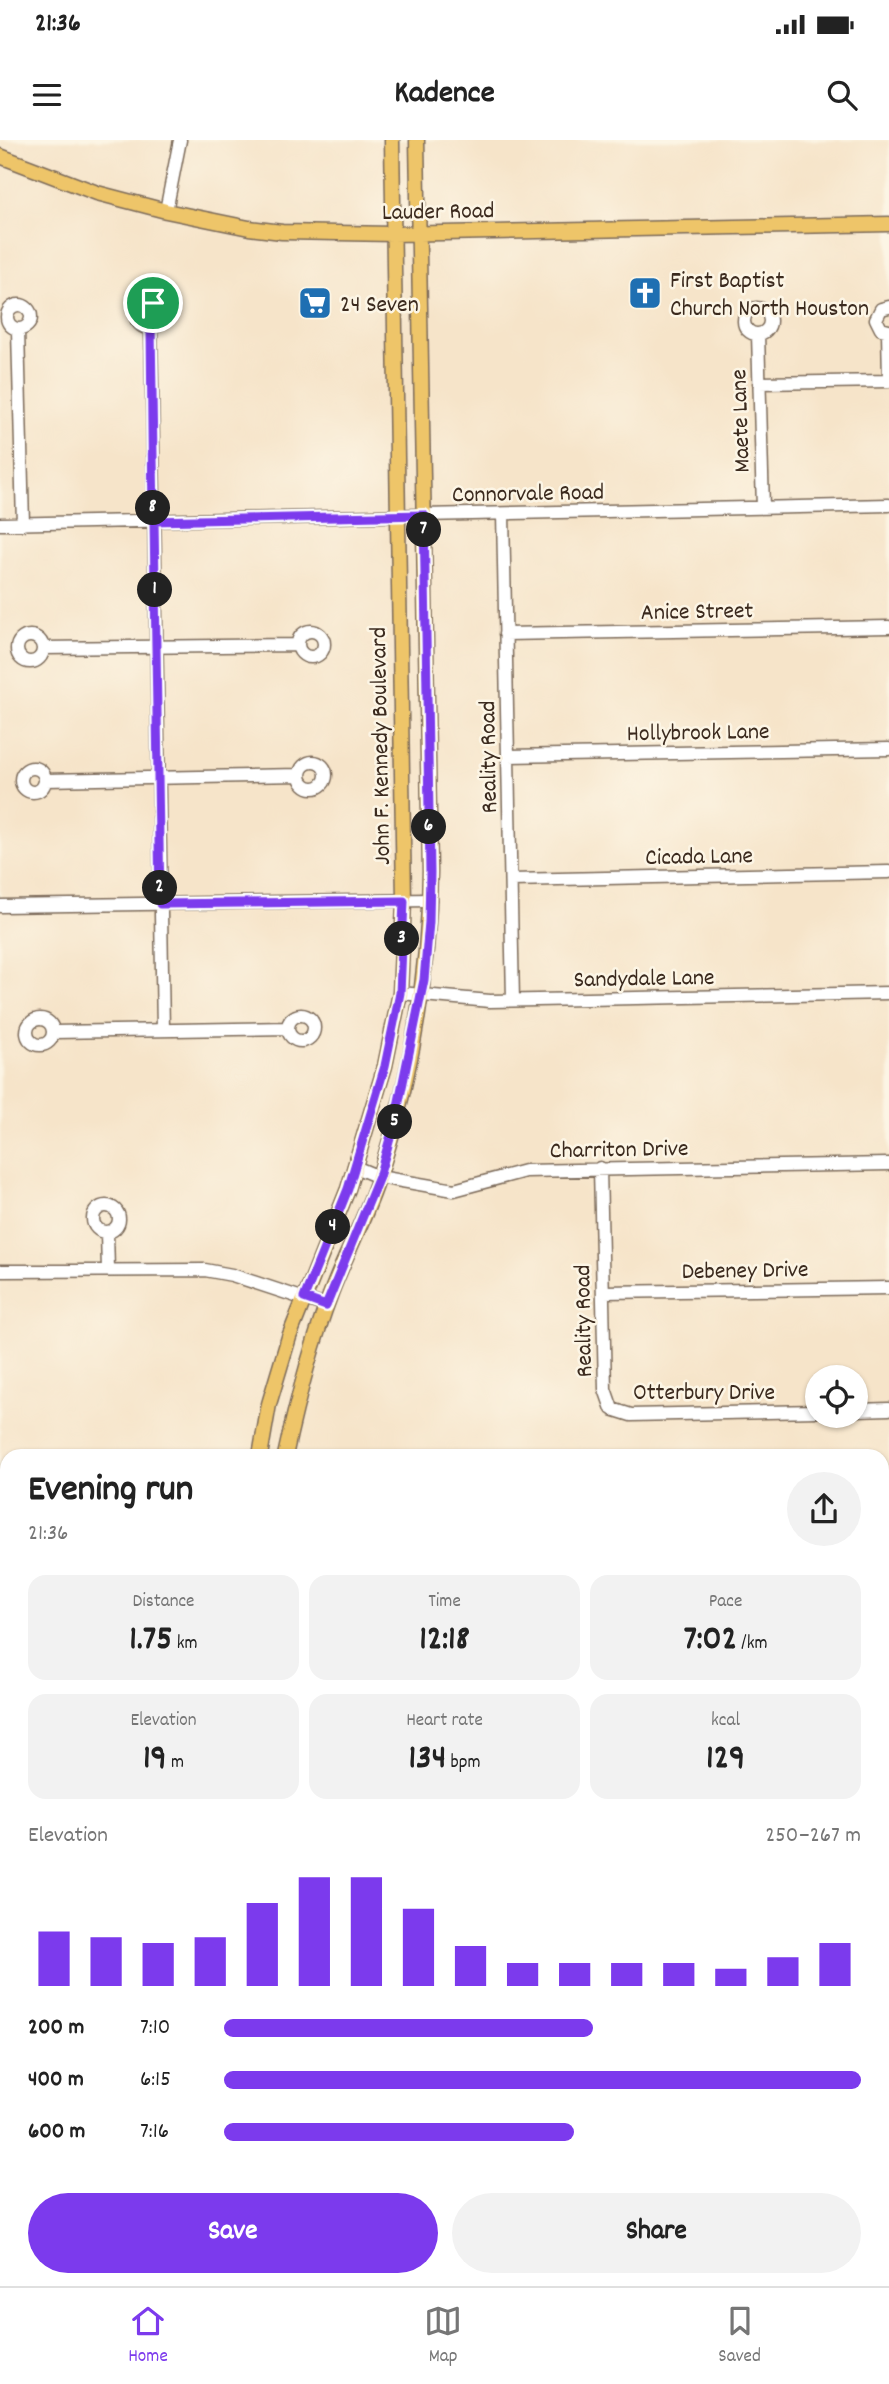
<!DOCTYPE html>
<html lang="en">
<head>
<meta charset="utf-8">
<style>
	:root { --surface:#fff; --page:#f2f2f2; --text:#222; --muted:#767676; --line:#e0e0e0; --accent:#7c3aed }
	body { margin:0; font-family:Dekko,sans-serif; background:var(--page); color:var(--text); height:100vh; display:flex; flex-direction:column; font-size:26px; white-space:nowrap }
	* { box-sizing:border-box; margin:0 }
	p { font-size:23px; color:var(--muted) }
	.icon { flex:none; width:38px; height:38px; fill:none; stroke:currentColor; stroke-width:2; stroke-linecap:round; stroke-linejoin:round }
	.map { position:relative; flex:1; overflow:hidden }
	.sheet { position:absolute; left:0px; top:1309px; width:889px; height:838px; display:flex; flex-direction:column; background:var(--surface); border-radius:21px 21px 0 0; box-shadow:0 2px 5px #0004 }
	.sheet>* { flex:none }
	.controls { position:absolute; left:805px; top:1225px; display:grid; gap:14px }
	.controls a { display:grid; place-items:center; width:63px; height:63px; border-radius:50%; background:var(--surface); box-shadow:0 2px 5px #0004; font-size:35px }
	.pin { position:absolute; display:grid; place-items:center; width:60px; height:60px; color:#fff; margin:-30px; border:4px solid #fff; border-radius:50%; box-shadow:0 2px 7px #0007 }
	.km { position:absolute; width:35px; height:35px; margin:-18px; border-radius:50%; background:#222; color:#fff; font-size:19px; line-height:35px; text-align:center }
	.round { display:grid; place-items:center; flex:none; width:74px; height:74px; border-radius:37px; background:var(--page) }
	.overview { display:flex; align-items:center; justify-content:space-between; height:119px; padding:0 28px }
	h1 { font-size:38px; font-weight:700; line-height:52px }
	.figures { display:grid; grid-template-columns:repeat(3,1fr); gap:10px; height:119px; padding:7px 28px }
	.figures div { display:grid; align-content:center; border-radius:18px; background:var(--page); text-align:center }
	.figures b { font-size:35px; font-weight:700 }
	.figures small { font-size:19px; font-weight:400 }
	.figures p { font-size:19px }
	.chart { height:196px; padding:14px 28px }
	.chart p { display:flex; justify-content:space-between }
	.chart svg { width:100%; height:126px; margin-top:7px; stroke:var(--accent); stroke-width:6 }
	.button { display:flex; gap:14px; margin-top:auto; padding:14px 28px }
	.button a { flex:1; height:80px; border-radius:42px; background:var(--accent); color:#fff; font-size:28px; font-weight:700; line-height:80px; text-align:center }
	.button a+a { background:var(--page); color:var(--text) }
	ul { padding:0 28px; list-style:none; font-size:23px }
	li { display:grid; grid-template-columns:112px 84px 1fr; align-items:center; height:52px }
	li i { height:18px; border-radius:9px; background:var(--accent) }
	.status { display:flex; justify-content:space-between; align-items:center; height:49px; padding:0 35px; background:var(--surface); direction:ltr }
	.status svg { height:19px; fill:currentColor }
	header { display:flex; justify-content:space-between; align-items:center; height:91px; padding:0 28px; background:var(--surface); font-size:32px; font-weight:700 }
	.tabs { display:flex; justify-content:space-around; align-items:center; height:98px; border-top:2px solid var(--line); background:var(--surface); font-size:19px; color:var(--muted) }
	.tabs a { display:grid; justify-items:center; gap:4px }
	.tabs .active { color:var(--accent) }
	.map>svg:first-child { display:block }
	.green { fill:#b6d379; stroke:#787e4c; stroke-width:2 }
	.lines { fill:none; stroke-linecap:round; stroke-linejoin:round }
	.stream { stroke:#6bbae5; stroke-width:2.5 }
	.minor-casing { stroke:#7c6b5a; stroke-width:15 }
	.major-casing { stroke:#7c6b5a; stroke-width:17 }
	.minor { stroke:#fff; stroke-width:12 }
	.major { stroke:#eec569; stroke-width:14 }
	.route-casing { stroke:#fff; stroke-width:14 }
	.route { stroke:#7c3aed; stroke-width:9 }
	.labels { text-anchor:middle; stroke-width:5; stroke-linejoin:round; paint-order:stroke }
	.street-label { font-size:24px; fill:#3b2a1e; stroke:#fcf5e5 }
	.poi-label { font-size:24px; fill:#3b2a1e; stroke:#fcf5e5; text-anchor:start }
</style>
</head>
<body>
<div class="status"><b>21:36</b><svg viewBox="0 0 49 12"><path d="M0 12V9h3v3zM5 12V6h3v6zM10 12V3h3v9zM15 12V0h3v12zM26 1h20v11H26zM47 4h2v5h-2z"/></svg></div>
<header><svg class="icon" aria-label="menu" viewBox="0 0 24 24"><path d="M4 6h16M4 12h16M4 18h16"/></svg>Kadence<svg class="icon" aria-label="search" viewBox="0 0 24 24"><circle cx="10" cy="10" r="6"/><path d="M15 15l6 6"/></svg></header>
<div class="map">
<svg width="889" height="2146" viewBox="0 0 889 2146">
	<rect width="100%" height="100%" fill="#fcf5e5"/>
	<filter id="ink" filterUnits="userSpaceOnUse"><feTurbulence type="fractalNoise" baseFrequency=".0143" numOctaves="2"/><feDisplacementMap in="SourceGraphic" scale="14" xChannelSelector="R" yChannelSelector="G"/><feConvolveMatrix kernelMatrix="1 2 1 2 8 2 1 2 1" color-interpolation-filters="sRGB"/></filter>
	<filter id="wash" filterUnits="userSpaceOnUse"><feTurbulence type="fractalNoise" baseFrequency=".00686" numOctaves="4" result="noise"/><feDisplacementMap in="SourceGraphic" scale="28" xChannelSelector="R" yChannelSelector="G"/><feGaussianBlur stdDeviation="1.57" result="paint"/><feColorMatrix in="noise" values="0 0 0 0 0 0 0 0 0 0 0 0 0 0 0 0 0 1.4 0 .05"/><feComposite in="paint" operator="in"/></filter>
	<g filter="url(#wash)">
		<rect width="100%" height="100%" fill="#f6e4c9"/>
		<path class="green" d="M882,1868H889V2039L882,2032Z"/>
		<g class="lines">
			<path class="stream" d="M882,2102H889
				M0,2135H7
				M176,2140L178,2146"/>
		</g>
	</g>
	<g filter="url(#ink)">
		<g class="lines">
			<defs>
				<path id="minor" d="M166,71L180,0
					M136 175a13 13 0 1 1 26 0a13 13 0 1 1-26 0Z
					M7 177a12 12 0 1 1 24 0a12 12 0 1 1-24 0Z
					M889,167L881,169L876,179L881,189L889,191
					M744 181a13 13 0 1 1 26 0a13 13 0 1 1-26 0Z
					M151,188L163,890
					M18,190L23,384
					M758,194L763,368
					M759,243L889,241L888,191
					M503,374L513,860
					M0,384L889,365
					M298 504a13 13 0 1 1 26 0a13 13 0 1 1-26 0Z
					M505,494L889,487
					M17 509a13 13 0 1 1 26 0a13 13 0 1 1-26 0Z
					M43,508L298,505
					M508,616L889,609
					M300 635a13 13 0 1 1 26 0a13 13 0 1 1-26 0Z
					M21 640a12 12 0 1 1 24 0a12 12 0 1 1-24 0Z
					M45,640L300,635
					M511,740L889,732
					M0,766L430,760
					M400,853L490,861L889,853
					M288 888a13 13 0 1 1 26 0a13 13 0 1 1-26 0Z
					M27 892a13 13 0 1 1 26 0a13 13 0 1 1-26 0Z
					M54,892L288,888
					M355,1027L379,1037L454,1050L525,1031L889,1024
					M600,1028L605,1249L612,1269L631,1275L817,1271
					M93 1079a13 13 0 1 1 26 0a13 13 0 1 1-26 0Z
					M107,1092L108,1130
					M0,1131L205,1130L232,1135L326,1166
					M603,1152L889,1148
					M856,1270L889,1269
					M0,1802H7
					M0,1929H7
					M0,2058H7
					M83,2140V2146
					M442,2140V2146"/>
				<path id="major" d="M0,16L97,53L166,71L249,88L282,92L393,94L889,84
					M260,1316L269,1264L289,1197L348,1049L385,926L400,853L404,761L392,0
					M285,1316C297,1260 311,1206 331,1153C346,1113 367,1075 380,1034C411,937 429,834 430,731L417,0
					M882,1516H889
					M0,1537H7"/>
			</defs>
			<use href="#minor" class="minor-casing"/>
			<use href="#major" class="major-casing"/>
			<use href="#minor" class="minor"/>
			<use href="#major" class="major"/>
		</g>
	</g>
	<g class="lines" filter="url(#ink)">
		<defs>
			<path id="route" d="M153,163L160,168C164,177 161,185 151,188L160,764L404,761L400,853L385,926L348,1049L304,1158L326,1166L379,1037L395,981L424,840L429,782L430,732L424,375L153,381L151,188L140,184L137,176L141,165L153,163"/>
		</defs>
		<use href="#route" class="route-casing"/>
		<use href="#route" class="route"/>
	</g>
	<defs>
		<symbol id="church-square" viewBox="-11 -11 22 22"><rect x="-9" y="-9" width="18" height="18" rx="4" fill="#1f6fb2" stroke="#fcf5e5"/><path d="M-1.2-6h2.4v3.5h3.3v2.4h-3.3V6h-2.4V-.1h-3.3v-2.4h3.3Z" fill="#fff"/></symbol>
		<symbol id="supermarket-square" viewBox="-11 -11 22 22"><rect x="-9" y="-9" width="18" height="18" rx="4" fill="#1f6fb2" stroke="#fcf5e5"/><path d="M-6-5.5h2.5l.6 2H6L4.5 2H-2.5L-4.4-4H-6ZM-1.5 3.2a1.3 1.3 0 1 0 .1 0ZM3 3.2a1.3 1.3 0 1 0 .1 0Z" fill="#fff"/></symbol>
	</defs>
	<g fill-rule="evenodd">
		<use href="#church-square" x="626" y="134" width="38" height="38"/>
		<use href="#supermarket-square" x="296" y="144" width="38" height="38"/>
	</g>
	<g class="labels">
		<g class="street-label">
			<text transform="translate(438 70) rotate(-1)" y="8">Lauder Road</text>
			<text transform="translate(739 281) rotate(-92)" y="8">Maete Lane</text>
			<text transform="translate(528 352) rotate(-1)" y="8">Connorvale Road</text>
			<text transform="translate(697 470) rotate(-1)" y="8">Anice Street</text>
			<text transform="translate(698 591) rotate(-1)" y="8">Hollybrook Lane</text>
			<text transform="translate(379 606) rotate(-91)" y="8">John F. Kennedy Boulevard</text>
			<text transform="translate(487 617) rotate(-91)" y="8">Reality Road</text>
			<text transform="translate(699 715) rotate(-1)" y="8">Cicada Lane</text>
			<text transform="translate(644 837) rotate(-1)" y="8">Sandydale Lane</text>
			<text transform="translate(619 1008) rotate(-1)" y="8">Charriton Drive</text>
			<text transform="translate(745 1129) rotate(-1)" y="8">Debeney Drive</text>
			<text transform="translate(582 1181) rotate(-91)" y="8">Reality Road</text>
			<text x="704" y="1259">Otterbury Drive</text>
		</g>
		<g class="poi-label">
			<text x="670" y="147">First Baptist<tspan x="670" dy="28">Church North Houston</tspan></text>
			<text x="340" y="171">24 Seven</text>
		</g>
	</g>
</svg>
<div class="controls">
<a><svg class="icon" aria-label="locate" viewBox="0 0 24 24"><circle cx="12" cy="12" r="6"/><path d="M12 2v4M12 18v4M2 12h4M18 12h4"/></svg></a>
</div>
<div class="pin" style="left:153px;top:163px;background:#1e9e55"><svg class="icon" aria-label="arrive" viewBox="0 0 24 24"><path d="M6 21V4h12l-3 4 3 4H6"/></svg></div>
<b class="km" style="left:155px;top:450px">1</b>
<b class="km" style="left:160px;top:748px">2</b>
<b class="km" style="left:402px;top:799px">3</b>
<b class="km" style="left:333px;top:1087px">4</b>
<b class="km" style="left:395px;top:982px">5</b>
<b class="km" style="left:429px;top:687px">6</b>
<b class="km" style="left:424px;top:390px">7</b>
<b class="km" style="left:153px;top:368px">8</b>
<section class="sheet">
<div class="overview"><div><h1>Evening run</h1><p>21:36</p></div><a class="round"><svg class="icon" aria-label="share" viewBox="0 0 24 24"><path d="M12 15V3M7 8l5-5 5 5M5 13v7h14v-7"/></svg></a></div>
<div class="figures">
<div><p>Distance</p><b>1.75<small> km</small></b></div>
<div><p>Time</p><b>12:18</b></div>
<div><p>Pace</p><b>7:02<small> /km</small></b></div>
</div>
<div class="figures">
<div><p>Elevation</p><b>19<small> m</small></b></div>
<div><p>Heart rate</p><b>134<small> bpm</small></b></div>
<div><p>kcal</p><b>129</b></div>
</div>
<div class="chart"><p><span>Elevation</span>250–267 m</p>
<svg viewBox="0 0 160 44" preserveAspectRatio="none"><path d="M5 44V25M15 44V27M25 44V29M35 44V27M45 44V15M55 44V6M65 44V6M75 44V17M85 44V30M95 44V36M105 44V36M115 44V36M125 44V36M135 44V38M145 44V34M155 44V29"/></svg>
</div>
<ul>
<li><b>200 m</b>7:10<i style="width:58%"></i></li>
<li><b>400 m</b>6:15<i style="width:100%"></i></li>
<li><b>600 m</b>7:16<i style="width:55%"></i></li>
</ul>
<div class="button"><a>Save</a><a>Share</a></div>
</section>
</div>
<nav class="tabs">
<a class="active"><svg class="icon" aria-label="home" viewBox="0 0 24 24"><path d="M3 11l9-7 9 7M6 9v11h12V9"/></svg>Home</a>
<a><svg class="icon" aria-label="map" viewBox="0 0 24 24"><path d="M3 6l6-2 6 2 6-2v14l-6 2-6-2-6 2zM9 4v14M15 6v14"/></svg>Map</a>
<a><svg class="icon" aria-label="saved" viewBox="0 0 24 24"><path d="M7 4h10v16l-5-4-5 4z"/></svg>Saved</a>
</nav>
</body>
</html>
